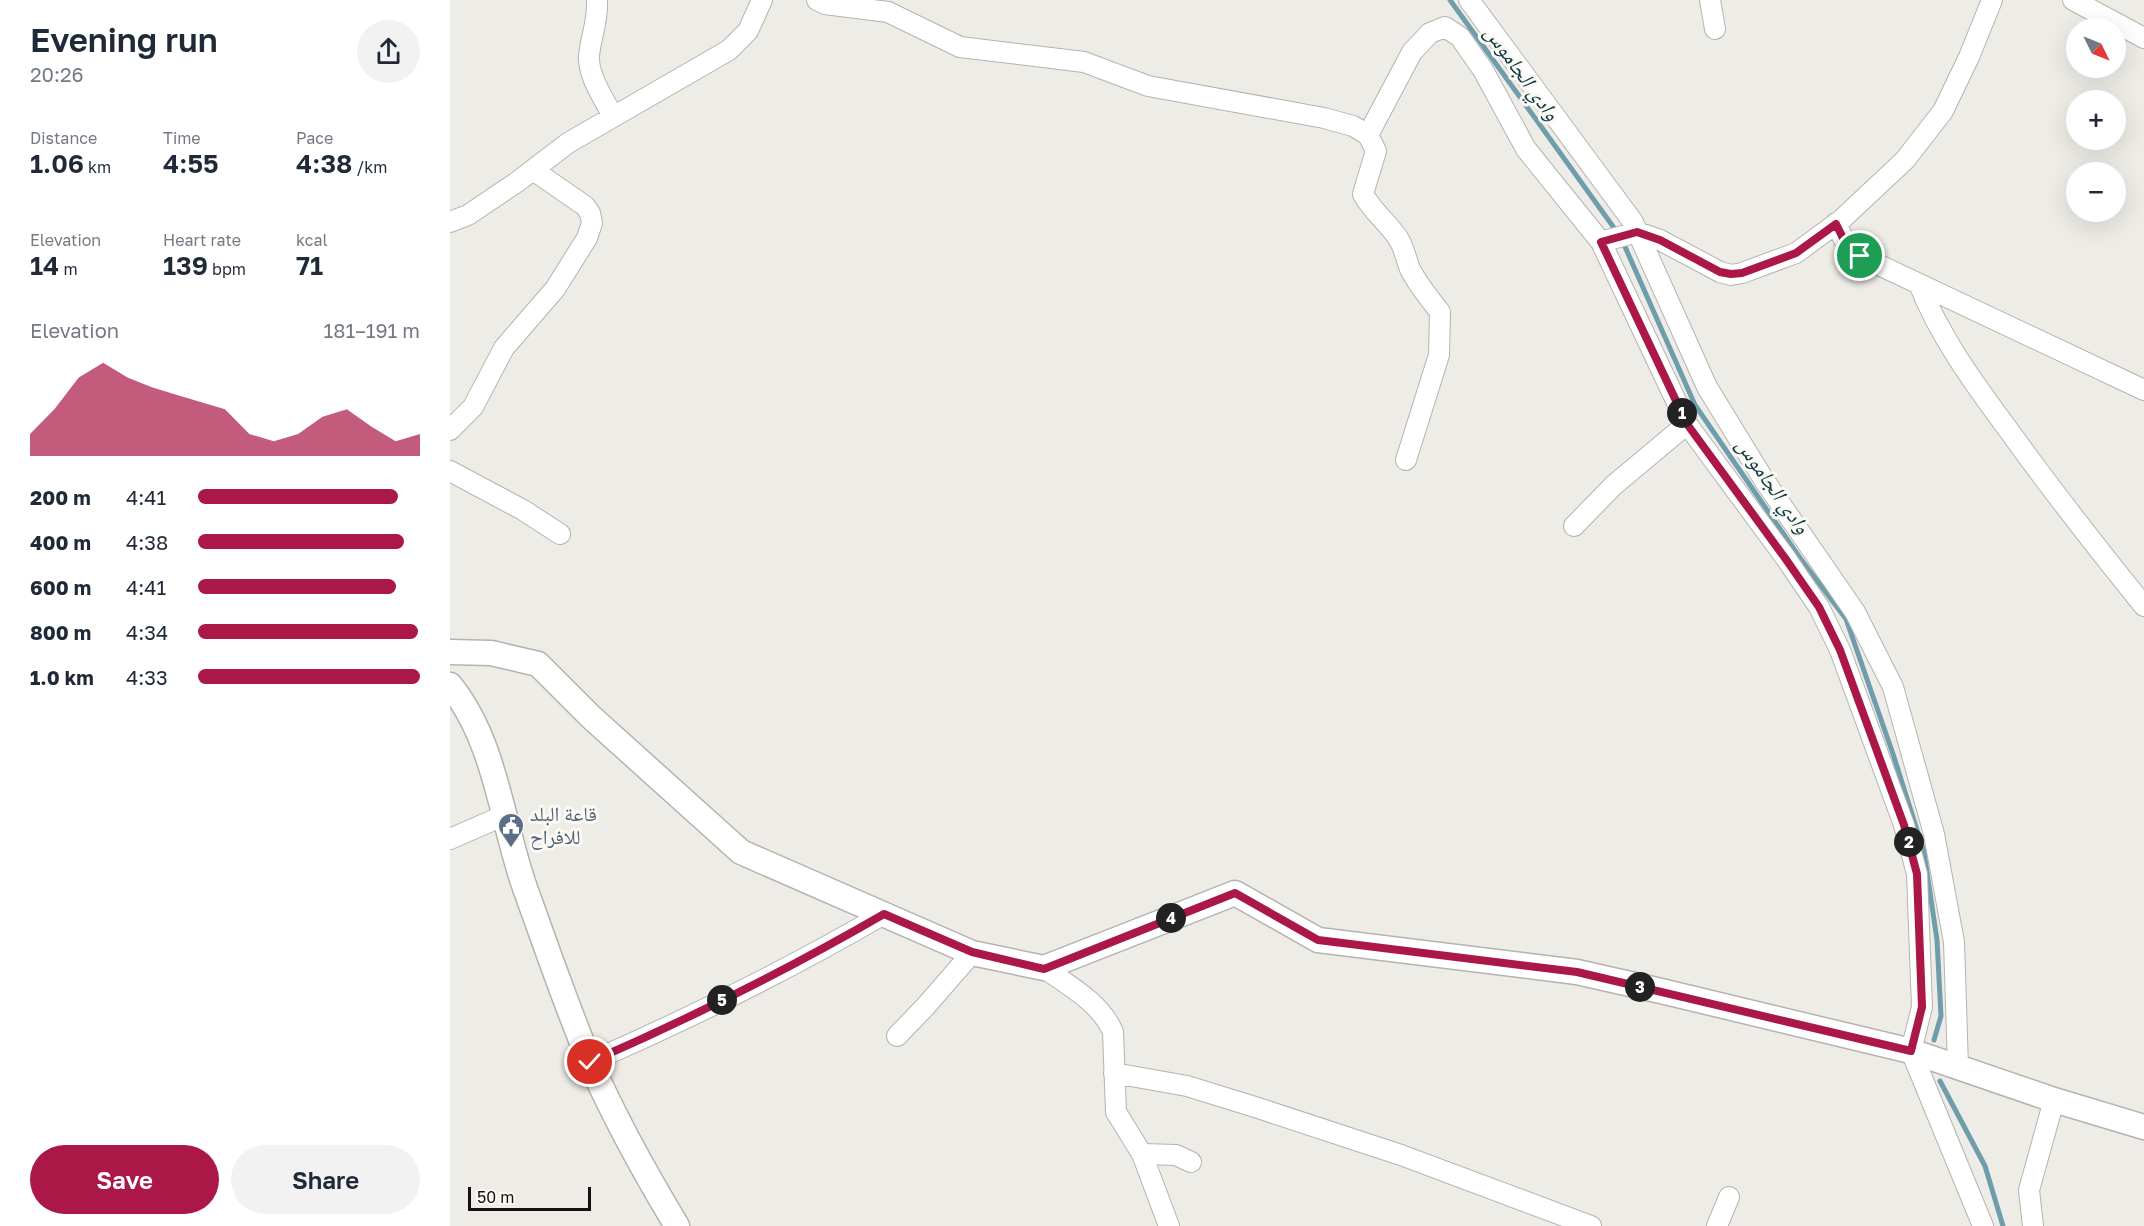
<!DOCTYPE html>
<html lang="en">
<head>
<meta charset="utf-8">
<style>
	:root { --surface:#fff; --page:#f2f2f3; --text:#1f2937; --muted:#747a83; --accent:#ab1746 }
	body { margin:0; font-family:"Golos Text","Noto Naskh Arabic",sans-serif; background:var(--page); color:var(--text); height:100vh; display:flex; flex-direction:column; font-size:22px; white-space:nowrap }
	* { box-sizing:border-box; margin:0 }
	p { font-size:20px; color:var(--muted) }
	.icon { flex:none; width:33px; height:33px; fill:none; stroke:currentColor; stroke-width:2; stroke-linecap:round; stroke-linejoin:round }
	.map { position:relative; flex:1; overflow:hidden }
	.sheet { display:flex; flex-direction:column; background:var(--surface); width:450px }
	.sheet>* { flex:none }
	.needle { width:39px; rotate:133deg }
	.controls { position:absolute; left:1616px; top:18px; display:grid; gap:12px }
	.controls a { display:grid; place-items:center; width:60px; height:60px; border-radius:50%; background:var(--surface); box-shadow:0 6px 24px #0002; font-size:30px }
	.scale { position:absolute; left:18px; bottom:15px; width:123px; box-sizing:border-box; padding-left:6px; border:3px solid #141312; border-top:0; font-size:16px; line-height:21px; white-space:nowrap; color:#141312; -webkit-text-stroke:4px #fbf9f3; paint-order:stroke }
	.pin { position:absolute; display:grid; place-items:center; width:51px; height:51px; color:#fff; margin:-26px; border:3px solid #fff; border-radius:50%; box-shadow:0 2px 6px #0007 }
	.km { position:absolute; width:30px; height:30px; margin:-15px; border-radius:50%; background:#222; color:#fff; font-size:16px; line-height:30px; text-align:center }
	.round { display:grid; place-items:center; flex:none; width:63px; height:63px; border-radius:32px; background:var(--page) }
	.overview { display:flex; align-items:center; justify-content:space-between; height:102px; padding:0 30px }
	h1 { font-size:33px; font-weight:600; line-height:45px }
	.metrics { display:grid; grid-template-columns:repeat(3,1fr); gap:9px; height:102px; padding:6px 30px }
	.metrics div { display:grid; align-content:center }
	.metrics b { font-size:26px; font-weight:600 }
	.metrics small { font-size:16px; font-weight:400 }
	.metrics p { font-size:16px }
	.chart { height:168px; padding:12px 30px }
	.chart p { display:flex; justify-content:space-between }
	.chart svg { width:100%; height:108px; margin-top:6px; fill:var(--accent); opacity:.7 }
	.button { display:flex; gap:12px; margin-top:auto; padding:12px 30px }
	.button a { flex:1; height:69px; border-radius:36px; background:var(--accent); color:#fff; font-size:24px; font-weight:600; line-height:69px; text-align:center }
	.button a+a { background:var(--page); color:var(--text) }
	ul { padding:0 30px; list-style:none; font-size:20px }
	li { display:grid; grid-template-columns:96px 72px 1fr; align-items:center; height:45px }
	li i { height:15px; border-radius:8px; background:var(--accent) }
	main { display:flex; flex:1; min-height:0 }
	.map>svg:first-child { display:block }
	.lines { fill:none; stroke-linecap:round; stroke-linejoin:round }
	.stream { stroke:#709dac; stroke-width:5 }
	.minor-casing { stroke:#b5b3ae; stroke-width:22 }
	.tertiary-casing { stroke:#b5b3ae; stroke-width:27 }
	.minor { stroke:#fff; stroke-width:20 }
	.tertiary { stroke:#fff; stroke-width:24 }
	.route-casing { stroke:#fff; stroke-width:12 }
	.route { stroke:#ab1746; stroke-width:8 }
	.labels { text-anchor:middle; stroke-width:6; stroke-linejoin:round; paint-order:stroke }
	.service-label { font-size:20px; fill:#4e5e75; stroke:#fbf9f3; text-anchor:start }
	.water-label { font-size:21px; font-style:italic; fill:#0c3743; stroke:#fbf9f3 }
</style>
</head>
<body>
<main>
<section class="sheet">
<div class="overview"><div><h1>Evening run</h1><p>20:26</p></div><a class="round"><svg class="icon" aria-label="share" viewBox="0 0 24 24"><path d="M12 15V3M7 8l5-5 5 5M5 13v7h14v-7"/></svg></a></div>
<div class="metrics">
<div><p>Distance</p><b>1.06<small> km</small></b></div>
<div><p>Time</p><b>4:55</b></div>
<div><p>Pace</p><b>4:38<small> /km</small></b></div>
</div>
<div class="metrics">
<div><p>Elevation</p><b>14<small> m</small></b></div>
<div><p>Heart rate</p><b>139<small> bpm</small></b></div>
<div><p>kcal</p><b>71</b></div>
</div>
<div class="chart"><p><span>Elevation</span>181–191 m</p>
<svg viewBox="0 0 160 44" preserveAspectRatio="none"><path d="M0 44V35L10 25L20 12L30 6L40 12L50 16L60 19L70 22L80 25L90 35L100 38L110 35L120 28L130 25L140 32L150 38L160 35V44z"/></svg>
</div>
<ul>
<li><b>200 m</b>4:41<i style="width:90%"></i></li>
<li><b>400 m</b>4:38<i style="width:93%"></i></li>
<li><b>600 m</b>4:41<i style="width:89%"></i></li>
<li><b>800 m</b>4:34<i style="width:99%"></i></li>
<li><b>1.0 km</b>4:33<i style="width:100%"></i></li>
</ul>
<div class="button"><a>Save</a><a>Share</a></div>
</section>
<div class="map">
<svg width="1694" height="1226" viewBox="0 0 1694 1226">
	<rect width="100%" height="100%" fill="#eeece6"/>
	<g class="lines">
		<path class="stream" d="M1000,0L1167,232
			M1172,240L1245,405L1350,558L1396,619L1443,754L1474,852L1487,940L1491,1016L1484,1040
			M1490,1081L1535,1166L1553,1226"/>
		<defs>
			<path id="minor" d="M147,0C148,23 141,35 139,56C138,77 154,98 163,117
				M367,0L375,4L438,12L510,47L634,62L698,86L874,118L903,126L918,135L926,151L913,194C922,211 937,222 948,238C954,247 956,259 960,269C968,285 979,298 990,312L989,355L956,460
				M1019,0L1183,222L1257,387L1314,480L1405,612L1443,687L1484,834L1504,942L1508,1067
				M1260,0L1265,29
				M1623,0L1694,38
				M918,135L962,52L980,33L995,27L1010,37L1033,70L1076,149L1151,242L1237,424L1335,557L1369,607L1390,650L1454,825L1467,874L1472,1007L1461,1051L1533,1226
				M0,222L18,215L67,182L118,143L279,50L298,31L312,0
				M1386,223L1395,242L1410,256L1694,390
				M1151,242L1187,232L1210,240L1270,272L1281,275L1292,273L1346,253L1391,220L1455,160L1493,111L1519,57L1542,0
				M1469,284C1490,337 1523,382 1557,428C1601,489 1647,548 1694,606
				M0,430L23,407L54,348L105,289L137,238L142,223L140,213L135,206L83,170
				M0,471L73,510L110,534
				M1124,526L1164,485L1237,424
				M0,839L55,815
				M594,968C618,985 651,1003 663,1032L666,1112L692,1154L719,1226
				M447,1036L475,1007L522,953
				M140,1062C241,1018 339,969 434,914
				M664,1073L737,1086L805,1107L951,1155L1141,1226
				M692,1154L726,1155L741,1162
				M1267,1226L1279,1197
				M1583,1226L1579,1190L1604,1100"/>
			<path id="tertiary" d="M0,652L41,653L88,664L141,717L291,852L522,953L594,968L785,893L868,940L1127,972L1211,991L1461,1051L1604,1100L1694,1127
				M0,685C46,742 51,820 75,888C96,946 116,1005 140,1062C165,1119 195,1173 227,1226"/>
		</defs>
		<use href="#minor" class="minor-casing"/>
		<use href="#tertiary" class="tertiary-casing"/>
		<use href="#minor" class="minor"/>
		<use href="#tertiary" class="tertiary"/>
	</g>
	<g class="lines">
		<defs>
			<path id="route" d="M140,1062C241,1018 339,969 434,914L522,952L594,969L785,893L868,940L1127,972L1461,1051L1472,1007L1467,874L1454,825L1390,650L1369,607L1335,558L1237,424L1151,242L1187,232L1210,240L1270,272L1281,274L1292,273L1346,253L1386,224L1395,242L1410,256"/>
		</defs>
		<use href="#route" class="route-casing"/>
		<use href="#route" class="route"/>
	</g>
	<defs>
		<symbol id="civic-pin" viewBox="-11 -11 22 30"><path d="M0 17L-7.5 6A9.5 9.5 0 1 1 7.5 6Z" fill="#5c6f8a" stroke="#fbf9f3"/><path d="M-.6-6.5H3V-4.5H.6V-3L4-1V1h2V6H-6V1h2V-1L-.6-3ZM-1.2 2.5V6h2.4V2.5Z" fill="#fff"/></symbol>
	</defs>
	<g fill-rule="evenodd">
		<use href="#civic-pin" x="46" y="811" width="30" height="40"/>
	</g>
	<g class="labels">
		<g class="service-label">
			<text x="80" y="821">قاعة البلد<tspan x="80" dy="23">للافراح</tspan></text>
		</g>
		<g class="water-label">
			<text transform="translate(1072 73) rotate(54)" y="7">وادي الجاموس</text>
			<text transform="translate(1323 486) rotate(55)" y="7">وادي الجاموس</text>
		</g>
	</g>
</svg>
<div class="controls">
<a><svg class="needle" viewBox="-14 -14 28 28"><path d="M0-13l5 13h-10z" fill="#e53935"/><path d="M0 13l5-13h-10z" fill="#747a83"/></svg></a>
<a>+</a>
<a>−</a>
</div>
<div class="scale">50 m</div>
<div class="pin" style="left:1410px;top:256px;background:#1e9e55"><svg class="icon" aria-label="arrive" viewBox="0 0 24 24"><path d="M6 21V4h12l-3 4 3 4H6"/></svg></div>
<div class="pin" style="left:140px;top:1062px;background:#d93025"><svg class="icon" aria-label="check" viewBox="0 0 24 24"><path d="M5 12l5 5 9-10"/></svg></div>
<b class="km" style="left:1232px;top:413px">1</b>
<b class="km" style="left:1459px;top:842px">2</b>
<b class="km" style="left:1190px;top:987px">3</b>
<b class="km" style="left:721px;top:918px">4</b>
<b class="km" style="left:272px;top:1000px">5</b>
</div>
</main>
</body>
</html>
